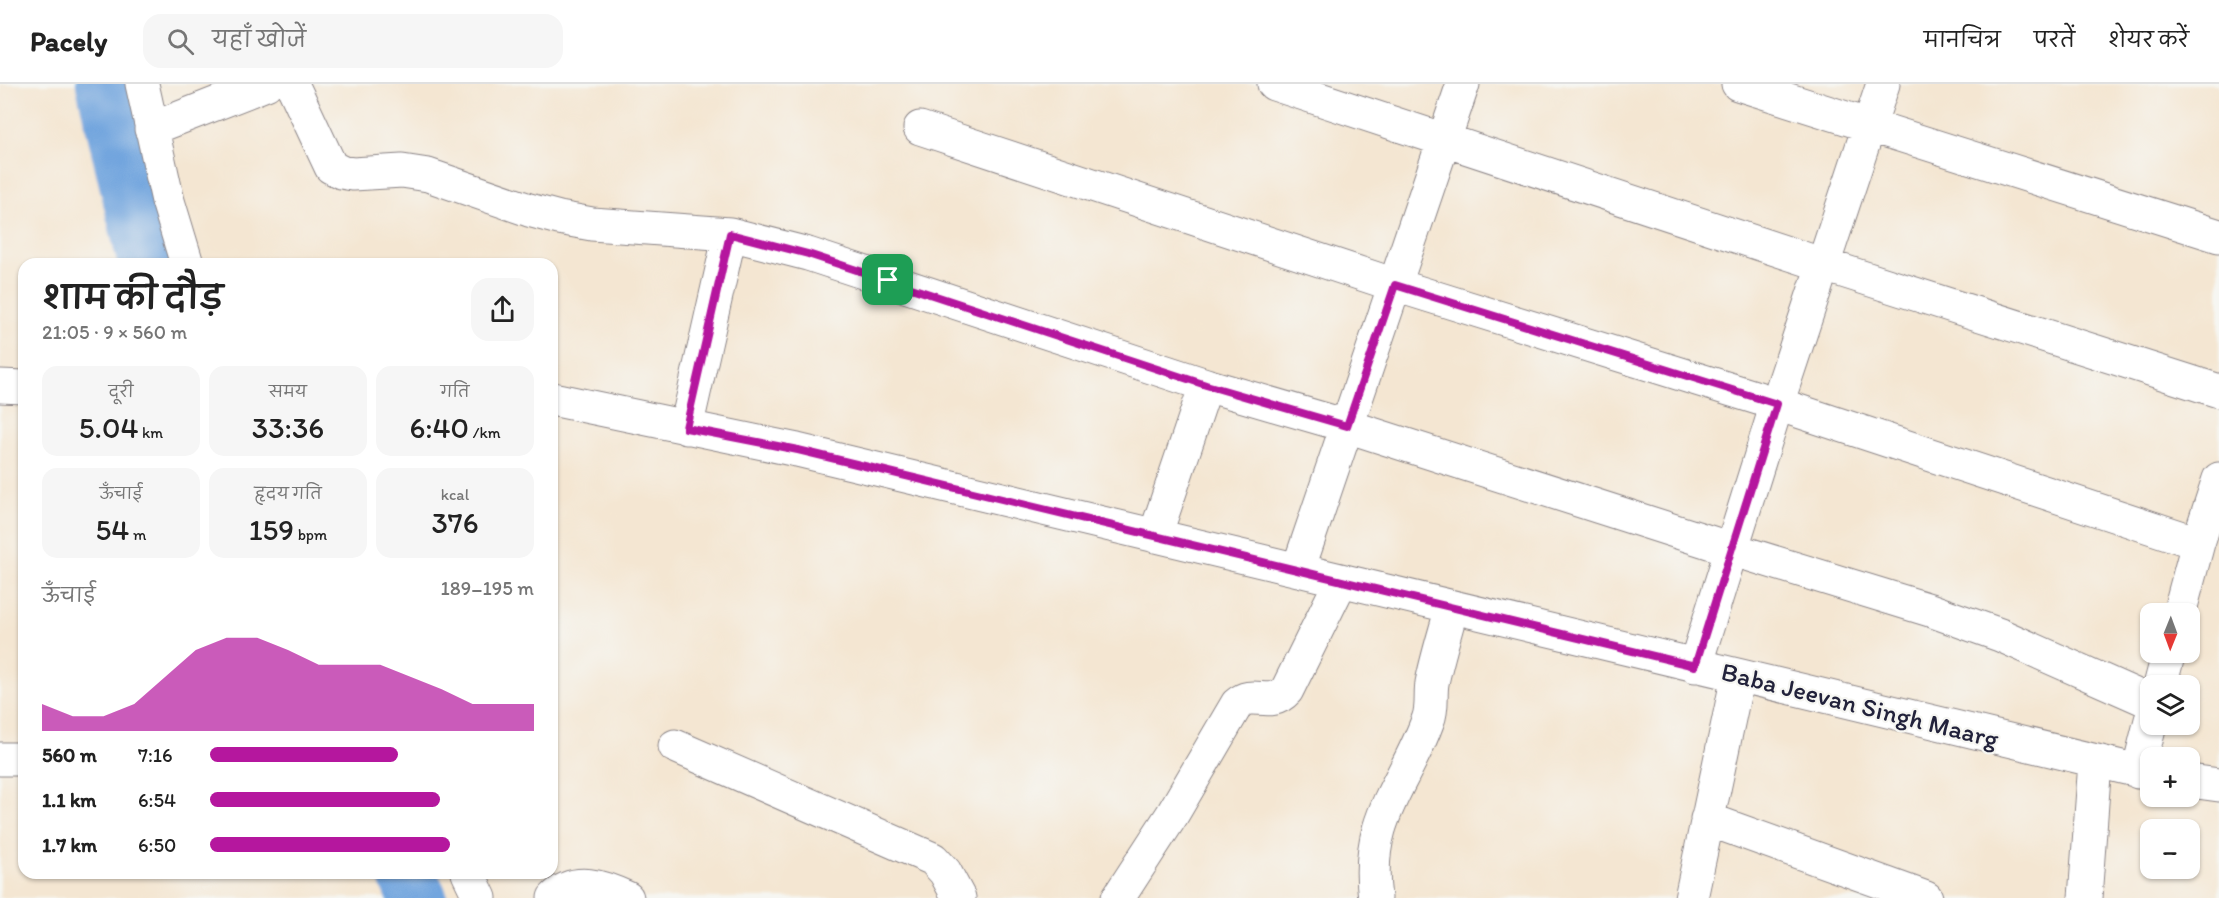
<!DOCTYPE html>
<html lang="hi">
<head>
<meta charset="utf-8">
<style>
	:root { --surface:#fff; --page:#f6f6f6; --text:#222; --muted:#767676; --line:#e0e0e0; --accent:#b5179e }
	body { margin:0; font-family:Itim,"Playpen Sans Deva",sans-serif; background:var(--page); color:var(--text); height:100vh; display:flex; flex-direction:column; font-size:22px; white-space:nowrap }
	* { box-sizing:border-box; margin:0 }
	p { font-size:20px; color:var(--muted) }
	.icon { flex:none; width:33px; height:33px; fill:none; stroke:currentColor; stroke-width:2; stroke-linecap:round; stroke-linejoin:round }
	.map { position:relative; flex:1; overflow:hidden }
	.details { position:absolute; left:18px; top:174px; width:540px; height:621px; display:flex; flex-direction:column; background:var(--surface); border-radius:18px; box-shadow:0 2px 4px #0004 }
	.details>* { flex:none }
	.needle { width:39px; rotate:181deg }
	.controls { position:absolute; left:2140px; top:519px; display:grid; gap:12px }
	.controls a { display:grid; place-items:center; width:60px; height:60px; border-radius:12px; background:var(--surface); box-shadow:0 2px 4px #0004; font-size:30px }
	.pin { position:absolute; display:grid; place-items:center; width:51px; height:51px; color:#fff; margin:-26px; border-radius:12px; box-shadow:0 3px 9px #0006 }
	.round { display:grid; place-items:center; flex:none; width:63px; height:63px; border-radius:18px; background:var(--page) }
	.headline { display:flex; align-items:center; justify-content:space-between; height:102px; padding:0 24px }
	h1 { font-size:33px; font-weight:600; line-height:45px }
	.stats { display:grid; grid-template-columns:repeat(3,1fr); gap:9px; height:102px; padding:6px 24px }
	.stats div { display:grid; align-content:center; border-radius:15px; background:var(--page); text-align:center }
	.stats b { font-size:30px; font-weight:600 }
	.stats small { font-size:16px; font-weight:400 }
	.stats p { font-size:16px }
	.chart { height:168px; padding:12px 24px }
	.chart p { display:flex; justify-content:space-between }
	.chart svg { width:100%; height:108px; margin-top:6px; fill:var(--accent); opacity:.7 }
	ul { padding:0 24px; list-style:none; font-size:20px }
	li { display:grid; grid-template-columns:96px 72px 1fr; align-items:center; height:45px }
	li i { height:15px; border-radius:8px; background:var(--accent) }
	header { display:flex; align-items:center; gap:36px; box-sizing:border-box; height:84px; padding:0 30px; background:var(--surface); border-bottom:2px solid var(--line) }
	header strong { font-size:28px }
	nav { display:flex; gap:33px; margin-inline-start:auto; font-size:21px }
	.search { width:420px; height:54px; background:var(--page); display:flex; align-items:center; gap:15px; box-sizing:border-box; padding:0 21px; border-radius:18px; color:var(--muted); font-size:22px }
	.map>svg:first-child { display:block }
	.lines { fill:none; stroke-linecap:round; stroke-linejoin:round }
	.river { stroke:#72a5de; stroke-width:58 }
	.minor-casing { stroke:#8b8486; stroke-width:35 }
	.minor { stroke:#fff; stroke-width:33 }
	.route-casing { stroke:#fff; stroke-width:12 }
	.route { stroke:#b5179e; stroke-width:8 }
	.labels { text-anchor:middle; stroke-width:4.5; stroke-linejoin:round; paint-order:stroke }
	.street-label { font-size:26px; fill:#22223b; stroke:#f6f6f2 }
</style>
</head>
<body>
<header>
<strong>Pacely</strong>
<div class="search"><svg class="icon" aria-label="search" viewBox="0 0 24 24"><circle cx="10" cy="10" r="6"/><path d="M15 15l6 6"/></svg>यहाँ खोजें</div>
<nav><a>मानचित्र</a><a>परतें</a><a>शेयर करें</a></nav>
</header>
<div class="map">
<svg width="2219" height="814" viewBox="0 0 2219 814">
	<rect width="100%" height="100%" fill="#f6f6f2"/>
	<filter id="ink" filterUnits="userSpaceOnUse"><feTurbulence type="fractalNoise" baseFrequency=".0167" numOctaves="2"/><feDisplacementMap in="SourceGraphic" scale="12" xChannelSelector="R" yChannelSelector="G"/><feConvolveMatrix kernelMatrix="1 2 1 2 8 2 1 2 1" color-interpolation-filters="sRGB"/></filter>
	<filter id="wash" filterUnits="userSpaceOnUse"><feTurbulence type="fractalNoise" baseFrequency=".008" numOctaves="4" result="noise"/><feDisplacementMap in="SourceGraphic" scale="24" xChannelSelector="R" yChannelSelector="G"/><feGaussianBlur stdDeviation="1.35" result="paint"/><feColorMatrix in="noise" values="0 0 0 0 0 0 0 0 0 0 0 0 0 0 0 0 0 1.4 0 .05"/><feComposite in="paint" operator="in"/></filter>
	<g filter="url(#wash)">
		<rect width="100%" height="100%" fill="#f4e6d2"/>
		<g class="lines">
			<path class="river" d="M105,0L147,180
				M406,789L418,814"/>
		</g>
	</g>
	<g filter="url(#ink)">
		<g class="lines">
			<defs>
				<path id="minor" d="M142,0L168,117L187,180
					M292,0L331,83L341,88L353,90L402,87L428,91L529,126L559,134L592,140L730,150L808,170L1206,301L1347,342L1731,465L1930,526L2000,551L2151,618
					M1274,0L1824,181L2219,307
					M1738,0L2219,152
					M920,44L1395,201L1777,320L2198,459
					M151,45L266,0
					M0,302L24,303
					M552,315L797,366L2151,690
					M686,344L730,150
					M1155,452L1206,301
					M1298,486L1463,0
					M2179,530L2198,459L2219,395
					M1695,582L1777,320L1883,0
					M2160,602L2169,568
					M675,662L933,775L945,788L959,814
					M0,675H24
					M2138,688L2151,636
					M2190,697L2219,701
					M1707,735L1926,814
					M468,789L480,814
					M554,814C575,792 603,803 627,814
					M1118,814L1172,731L1237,620C1253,605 1270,625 1287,606L1341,497
					M1375,814C1364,734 1404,703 1428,636C1433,624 1430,612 1432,599C1437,574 1445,549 1452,523
					M1691,814L1738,592
					M2085,814L2095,678"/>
			</defs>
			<use href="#minor" class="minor-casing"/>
			<use href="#minor" class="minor"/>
		</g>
	</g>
	<g class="lines" filter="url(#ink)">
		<defs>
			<path id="route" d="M730,150L808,170L1206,301L1347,342L1395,201L1777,320L1695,582L798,366L686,344Z"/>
		</defs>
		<use href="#route" class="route-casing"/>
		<use href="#route" class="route"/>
	</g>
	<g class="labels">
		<g class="street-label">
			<text transform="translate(1860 621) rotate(14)" y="9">Baba Jeevan Singh Maarg</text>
		</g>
	</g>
</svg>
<div class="controls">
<a><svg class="needle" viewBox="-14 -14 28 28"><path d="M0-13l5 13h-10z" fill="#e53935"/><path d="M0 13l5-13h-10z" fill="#767676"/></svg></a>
<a><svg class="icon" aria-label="layers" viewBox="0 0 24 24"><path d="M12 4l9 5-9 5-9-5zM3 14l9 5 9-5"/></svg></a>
<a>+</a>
<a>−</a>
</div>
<div class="pin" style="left:888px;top:196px;background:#1e9e55"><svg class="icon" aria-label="arrive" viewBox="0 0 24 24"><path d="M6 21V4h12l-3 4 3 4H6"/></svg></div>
<section class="details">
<div class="headline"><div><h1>शाम की दौड़</h1><p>21:05 · 9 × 560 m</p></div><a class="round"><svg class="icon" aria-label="share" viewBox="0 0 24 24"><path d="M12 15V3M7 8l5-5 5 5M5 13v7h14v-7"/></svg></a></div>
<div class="stats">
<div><p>दूरी</p><b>5.04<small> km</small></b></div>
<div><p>समय</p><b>33:36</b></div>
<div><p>गति</p><b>6:40<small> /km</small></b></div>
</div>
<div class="stats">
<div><p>ऊँचाई</p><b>54<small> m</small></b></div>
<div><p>हृदय गति</p><b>159<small> bpm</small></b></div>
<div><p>kcal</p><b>376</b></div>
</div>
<div class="chart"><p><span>ऊँचाई</span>189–195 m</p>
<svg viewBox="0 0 160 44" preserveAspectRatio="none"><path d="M0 44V33L10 38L20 38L30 33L40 22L50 11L60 6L70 6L80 11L90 17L100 17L110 17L120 22L130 27L140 33L150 33L160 33V44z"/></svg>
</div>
<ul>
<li><b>560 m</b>7:16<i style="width:58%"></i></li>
<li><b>1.1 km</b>6:54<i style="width:71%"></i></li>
<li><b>1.7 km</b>6:50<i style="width:74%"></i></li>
</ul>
</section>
</div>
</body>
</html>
